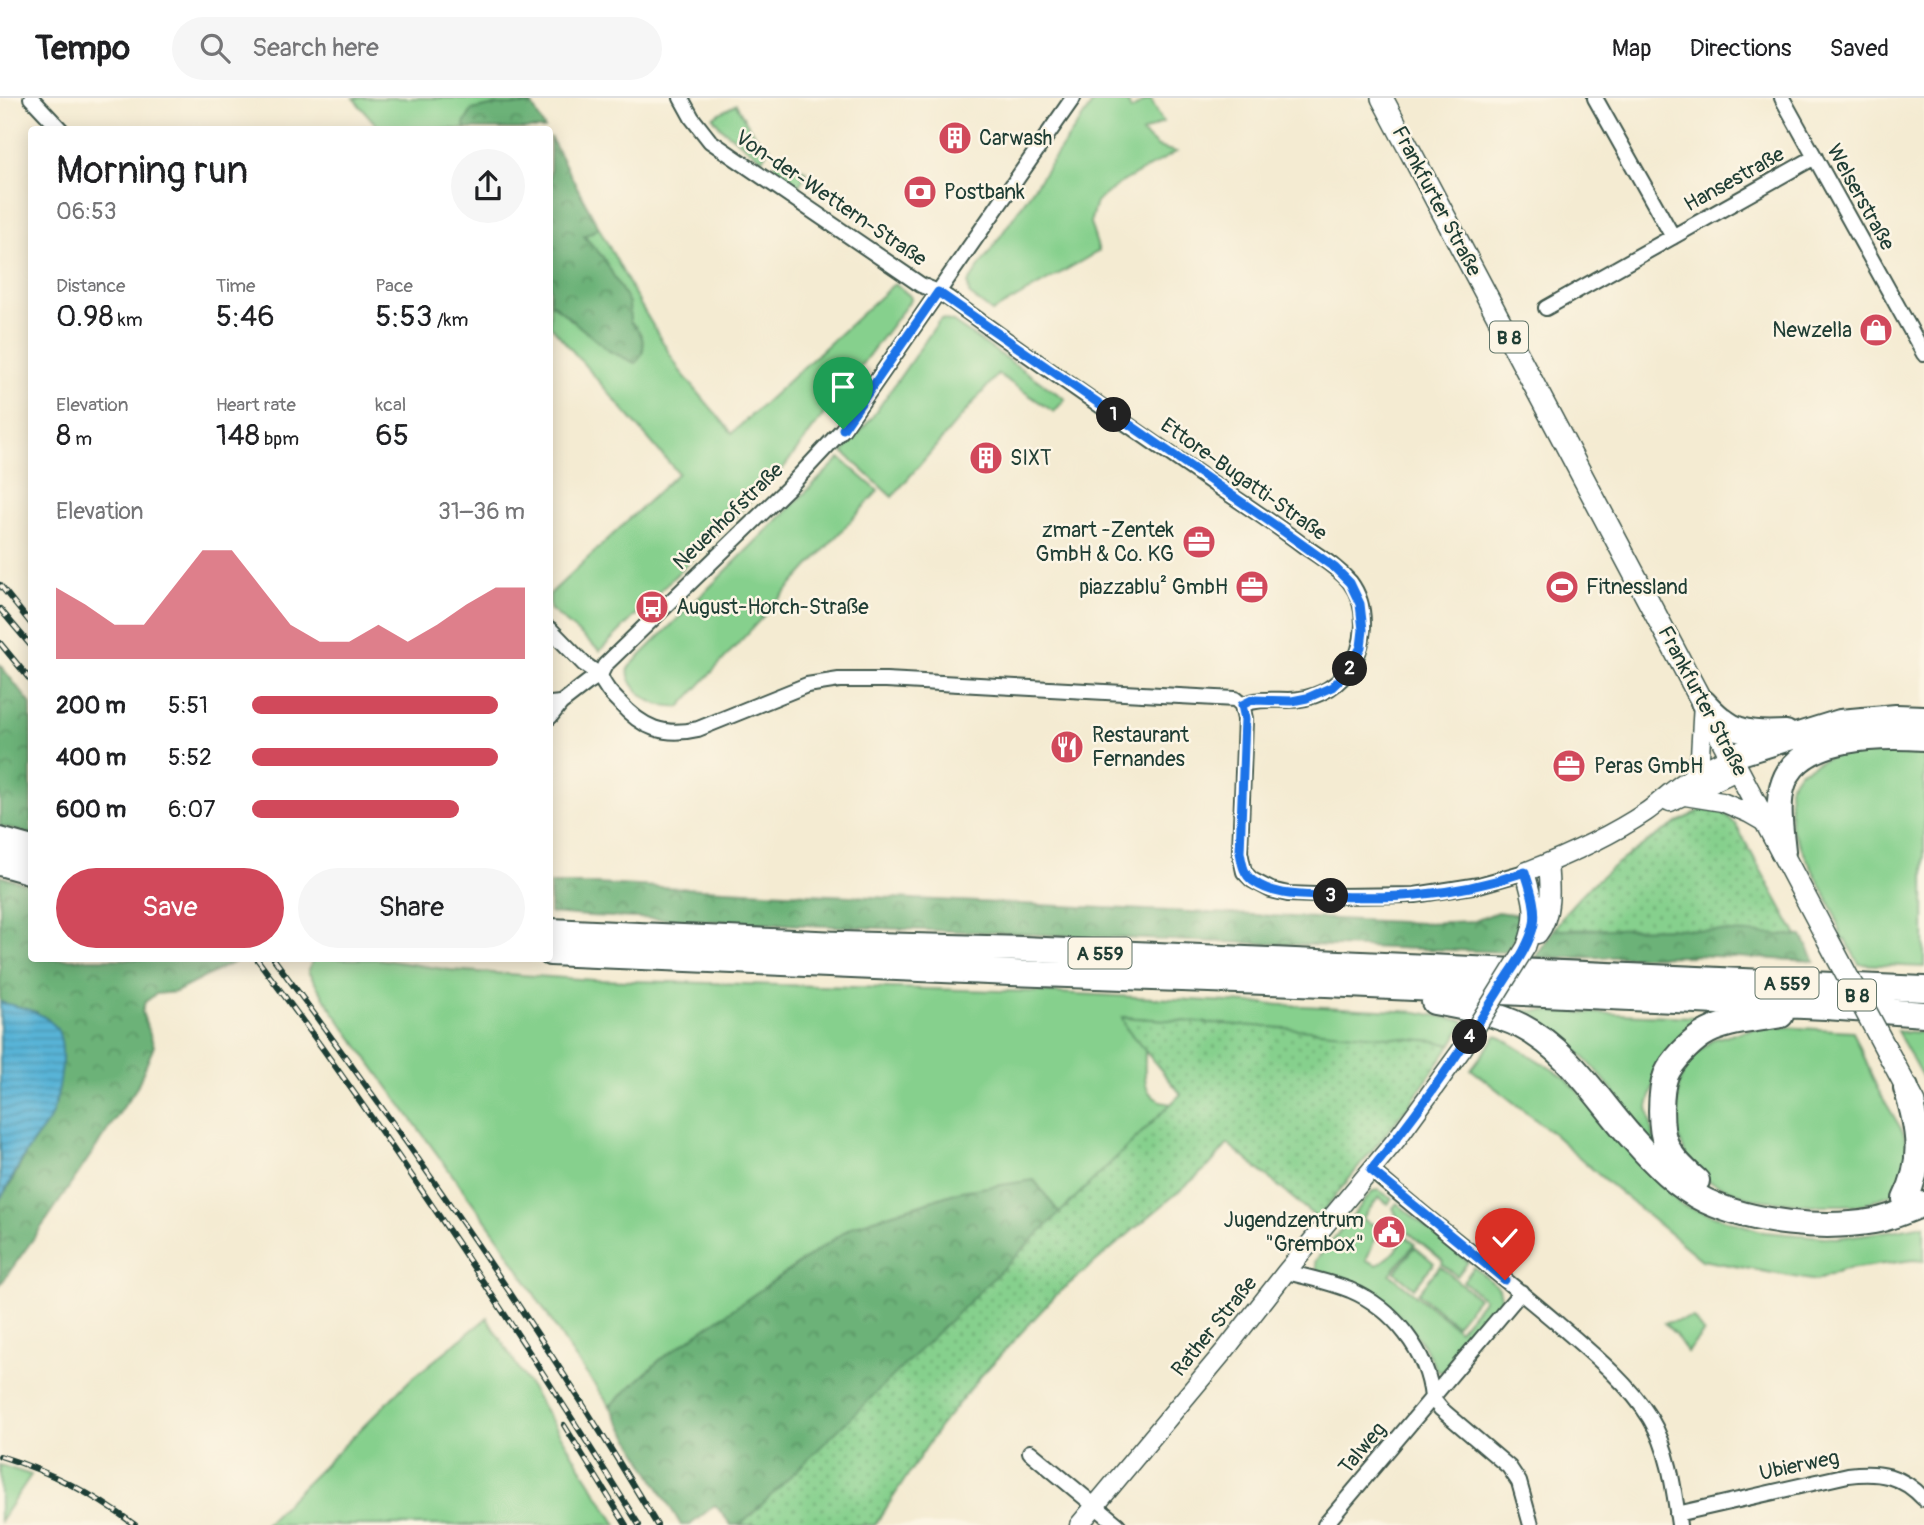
<!DOCTYPE html>
<html lang="en">
<head>
<meta charset="utf-8">
<style>
	:root { --surface:#fff; --page:#f6f6f6; --text:#202124; --muted:#757577; --line:#e0e0e0; --accent:#d1495b }
	body { margin:0; font-family:Pangolin,sans-serif; background:var(--page); color:var(--text); height:100vh; display:flex; flex-direction:column; font-size:26px; white-space:nowrap }
	* { box-sizing:border-box; margin:0 }
	p { font-size:23px; color:var(--muted) }
	.icon { flex:none; width:38px; height:38px; fill:none; stroke:currentColor; stroke-width:2; stroke-linecap:round; stroke-linejoin:round }
	.map { position:relative; flex:1; overflow:hidden }
	.details { position:absolute; left:28px; top:28px; width:525px; height:836px; display:flex; flex-direction:column; background:var(--surface); border-radius:7px; box-shadow:0 4px 18px #0003 }
	.details>* { flex:none }
	.pin { position:absolute; display:grid; place-items:center; width:60px; height:60px; color:#fff; margin:-72px -30px; border-radius:50% 50% 50% 0; rotate:-45deg; box-shadow:0 0 7px #0007 }
	.pin .icon { rotate:45deg }
	.km { position:absolute; width:35px; height:35px; margin:-18px; border-radius:50%; background:#222; color:#fff; font-size:19px; line-height:35px; text-align:center }
	.round { display:grid; place-items:center; flex:none; width:74px; height:74px; border-radius:37px; background:var(--page) }
	.headline { display:flex; align-items:center; justify-content:space-between; height:119px; padding:0 28px }
	h1 { font-size:38px; font-weight:600; line-height:52px }
	.figures { display:grid; grid-template-columns:repeat(3,1fr); gap:10px; height:119px; padding:7px 28px }
	.figures div { display:grid; align-content:center }
	.figures b { font-size:30px; font-weight:600 }
	.figures small { font-size:19px; font-weight:400 }
	.figures p { font-size:19px }
	.chart { height:196px; padding:14px 28px }
	.chart p { display:flex; justify-content:space-between }
	.chart svg { width:100%; height:126px; margin-top:7px; fill:var(--accent); opacity:.7 }
	.button { display:flex; gap:14px; margin-top:auto; padding:14px 28px }
	.button a { flex:1; height:80px; border-radius:42px; background:var(--accent); color:#fff; font-size:28px; font-weight:600; line-height:80px; text-align:center }
	.button a+a { background:var(--page); color:var(--text) }
	ul { padding:0 28px; list-style:none; font-size:23px }
	li { display:grid; grid-template-columns:112px 84px 1fr; align-items:center; height:52px }
	li i { height:18px; border-radius:9px; background:var(--accent) }
	header { display:flex; align-items:center; gap:42px; box-sizing:border-box; height:98px; padding:0 35px; background:var(--surface); border-bottom:2px solid var(--line) }
	header strong { font-size:33px }
	nav { display:flex; gap:38px; margin-inline-start:auto; font-size:24px }
	.search { width:490px; height:63px; background:var(--page); display:flex; align-items:center; gap:18px; box-sizing:border-box; padding:0 24px; border-radius:38px; color:var(--muted); font-size:26px }
	.map>svg:first-child { display:block }
	.green { fill:#86d08d; stroke:#528660; stroke-width:2 }
	.forest { fill:url(#forest-crowns); stroke:#467856; stroke-width:2 }
	.garden { fill:url(#garden-dots); stroke:#528660; stroke-width:2 }
	.water { fill:url(#water-rules); stroke:#3c7886; stroke-width:2 }
	.lines { fill:none; stroke-linecap:round; stroke-linejoin:round }
	.minor-casing { stroke:#3f574c; stroke-width:18 }
	.tertiary-casing { stroke:#3f574c; stroke-width:21 }
	.primary-casing { stroke:#3f574c; stroke-width:24 }
	.motorway-casing { stroke:#3f574c; stroke-width:28 }
	.minor { stroke:#fff; stroke-width:14 }
	.tertiary { stroke:#fff; stroke-width:18 }
	.primary { stroke:#fff; stroke-width:21 }
	.motorway { stroke:#fff; stroke-width:24 }
	.rail-casing { stroke:#1f3d34; stroke-width:6 }
	.rail { stroke:#fcf5e5; stroke-width:3.5; stroke-dasharray:10; stroke-linecap:butt }
	.tertiary-bridge-casing { stroke:#3f574c; stroke-width:21; stroke-linecap:butt }
	.primary-bridge-casing { stroke:#3f574c; stroke-width:24; stroke-linecap:butt }
	.tertiary-bridge { stroke:#fff; stroke-width:18 }
	.primary-bridge { stroke:#fff; stroke-width:21 }
	.route-casing { stroke:#fff; stroke-width:14 }
	.route { stroke:#1a73e8; stroke-width:9 }
	.labels { text-anchor:middle; stroke-width:5; stroke-linejoin:round; paint-order:stroke }
	.shield { fill:#fcf5e5; stroke:#617469; stroke-width:2 }
	.shield-label { font-size:19px; font-weight:bold; fill:#1f3d34 }
	.poi-label { font-size:21px; fill:#1f3d34; stroke:#fcf5e5; text-anchor:start }
	.street-label { font-size:21px; fill:#1f3d34; stroke:#fcf5e5 }
</style>
</head>
<body>
<header>
<strong>Tempo</strong>
<div class="search"><svg class="icon" aria-label="search" viewBox="0 0 24 24"><circle cx="10" cy="10" r="6"/><path d="M15 15l6 6"/></svg>Search here</div>
<nav><a>Map</a><a>Directions</a><a>Saved</a></nav>
</header>
<div class="map">
<svg width="1924" height="1427" viewBox="0 0 1924 1427">
	<defs>
		<pattern id="forest-crowns" width="20" height="18" patternUnits="userSpaceOnUse" patternTransform="scale(1.75)"><rect width="20" height="18" fill="#6cb278"/><path d="M2 6a3 3 0 1 1 6 0M12 15a3 3 0 1 1 6 0" fill="none" stroke="#589263"/></pattern>
		<pattern id="garden-dots" width="8" height="8" patternUnits="userSpaceOnUse" patternTransform="scale(1.75)"><rect width="8" height="8" fill="#86d08d"/><path d="M2 2h.1M6 6h.1" fill="none" stroke="#6daa74" stroke-width="1.8" stroke-linecap="round"/></pattern>
		<pattern id="water-rules" width="6" height="5" patternUnits="userSpaceOnUse" patternTransform="scale(1.75)"><rect width="6" height="5" fill="#59b4d7"/><path d="M0 2.5h6" fill="none" stroke="#4994af"/></pattern>
	</defs>
	<rect width="100%" height="100%" fill="#fcf5e5"/>
	<filter id="ink" filterUnits="userSpaceOnUse"><feTurbulence type="fractalNoise" baseFrequency=".0143" numOctaves="2"/><feDisplacementMap in="SourceGraphic" scale="14" xChannelSelector="R" yChannelSelector="G"/><feConvolveMatrix kernelMatrix="1 2 1 2 8 2 1 2 1" color-interpolation-filters="sRGB"/></filter>
	<filter id="wash" filterUnits="userSpaceOnUse"><feTurbulence type="fractalNoise" baseFrequency=".00686" numOctaves="4" result="noise"/><feDisplacementMap in="SourceGraphic" scale="28" xChannelSelector="R" yChannelSelector="G"/><feGaussianBlur stdDeviation="1.57" result="paint"/><feColorMatrix in="noise" values="0 0 0 0 0 0 0 0 0 0 0 0 0 0 0 0 0 1.4 0 .05"/><feComposite in="paint" operator="in"/></filter>
	<g filter="url(#wash)">
		<rect width="100%" height="100%" fill="#f4ebd2"/>
		<path class="green" d="M353,0H528L545,31H380Z
			M1096,0H1126L1131,12L1150,0L1163,24L1142,35L1158,49L1176,54L1119,86L1096,104L1090,125L1099,153L992,214L969,196L968,185Z
			M736,6C745,22 753,40 770,49L762,61L721,30L713,19Z
			M550,39L640,206L680,273L732,335L895,185L912,200L784,369L600,553L550,511V496L678,375L550,227Z
			M781,57L807,74L799,88L772,70Z
			M942,221L953,224L1065,301L1054,314L998,276L892,399L843,354L870,322L939,223Z
			M840,360L878,393L680,609C672,608 664,608 657,606C643,601 625,584 629,569Z
			M1924,647V869L1859,866L1845,841L1842,842L1834,813L1791,730L1789,689L1799,674L1842,652Z
			M313,861H378L450,872L594,882L1040,894L1417,914L1465,923L1451,947L1434,943L1123,919L1126,930L1145,951C1145,978 1139,1000 1171,1006L1060,1116L1034,1082L662,1260L610,1308L573,1257L500,1142L334,915L308,874Z
			M1519,912L1718,920L1657,972L1648,1009L1653,1037L1667,1065C1638,1028 1607,979 1572,948C1556,933 1535,926 1516,917Z
			M1763,928L1853,933L1877,990L1903,1034L1915,1062L1912,1080L1892,1096L1862,1107H1812L1752,1101L1710,1084L1688,1064L1676,1031L1679,985L1691,960L1714,941Z
			M1897,933L1924,935V982Z
			M1497,937L1566,980L1681,1107L1764,1134L1836,1140L1896,1132L1924,1127V1163L1913,1162L1841,1172L1816,1183L1702,1162L1599,1077L1550,1033L1471,971Z
			M1379,1092L1392,1101L1388,1106L1379,1099L1362,1121L1380,1130L1366,1162L1377,1167L1396,1153L1404,1137L1415,1146L1390,1176L1459,1232L1484,1201L1463,1183L1474,1169L1499,1190L1502,1203L1443,1274L1437,1273C1421,1239 1398,1209 1364,1191C1349,1183 1331,1181 1317,1173L1315,1163L1373,1093Z
			M1397,1105L1468,1164L1457,1178L1442,1166L1443,1163L1402,1129L1393,1110Z
			M1415,1149L1434,1165L1414,1190L1395,1174Z
			M1440,1168L1478,1200L1456,1227L1418,1195Z
			M487,1220L617,1427H264L410,1282Z
			M1693,1220L1704,1234L1687,1254L1675,1236L1664,1225Z
			M0,1367L31,1377L0,1423Z"/>
		<path class="forest" d="M495,7H532L545,31H465L464,26L472,12Z
			M550,39L599,130L584,138L603,159L629,205L630,224C644,234 649,253 635,265L609,253L550,204Z
			M0,567L31,606V737L0,728Z
			M0,778L31,787L32,861H237L238,862L176,894L156,896L145,904L142,914L154,948L137,989L48,1120L0,1187V1101L11,1085L27,1053L49,1022L56,1004L37,914L0,904Z
			M550,786H595L1422,825L1475,823L1497,814L1520,817V831L1506,854L1193,843L588,818L550,815Z
			M1669,830L1802,838L1815,863L1694,857L1692,858L1535,860L1553,832Z
			M1034,1082L1060,1116L741,1427H731L715,1407L690,1427H681L610,1308L662,1260L853,1128L961,1093Z"/>
		<path class="garden" d="M1703,711L1724,714L1736,727L1797,838L1669,830L1553,832C1560,823 1566,814 1573,806C1602,772 1663,731 1703,711Z
			M1122,919L1298,931L1434,943L1451,947L1410,1006L1331,1103L1318,1121L1228,1046L1209,1068L1055,1198L981,1278L940,1328L875,1427H741L1181,996L1126,930Z"/>
		<path class="water" d="M0,904C21,910 38,911 54,927C70,943 59,1004 49,1022C43,1033 33,1042 27,1053C17,1069 10,1086 0,1101Z"/>
	</g>
	<g filter="url(#ink)">
		<g class="lines">
			<defs>
				<path id="minor" d="M31,0L61,32
					M681,0L692,20L710,43L921,187L938,194L948,200C1036,264 1127,326 1217,388C1246,407 1276,427 1304,448C1320,459 1337,469 1350,484C1369,509 1366,549 1348,573C1334,592 1311,602 1288,602C1272,602 1257,600 1242,607
					M1595,0L1673,139
					M1782,0L1924,256
					M1546,210L1815,59
					M550,531L584,566L600,577
					M600,577C604,589 611,596 619,604C642,630 664,639 698,631L807,587L839,582H886L1235,601L1242,607L1245,621L1240,754L1244,774L1252,782L1271,792L1288,796L1341,798L1415,797L1479,787L1525,774
					M561,605L587,585L600,577L605,567L787,391L843,331L1073,0
					M550,606L561,605L550,619
					M1371,1072C1432,1125 1496,1173 1557,1225C1588,1252 1628,1284 1650,1320C1669,1351 1674,1391 1679,1427
					M1286,1174C1308,1179 1329,1184 1350,1192C1393,1210 1428,1254 1432,1300
					M1432,1300L1441,1311L1509,1369L1519,1384L1531,1427
					M1030,1354L1118,1427
					M1677,1416L1848,1377C1879,1373 1902,1377 1924,1401
					M1325,1427L1521,1194"/>
				<path id="tertiary" d="M1692,679L1700,658L1703,604
					M1685,698L1722,704L1748,715L1769,727
					M1670,704L1739,672
					M1538,836C1553,818 1550,787 1548,765
					M1526,849C1538,816 1534,806 1525,774C1566,758 1609,739 1646,714C1655,708 1662,701 1671,694C1689,679 1709,668 1731,658
					M1079,1427L1226,1251L1286,1174L1396,1042L1463,950"/>
				<path id="primary" d="M1382,0L1827,840
					M1887,953L1915,1005"/>
				<path id="motorway" d="M1703,604C1710,611 1717,619 1725,624C1741,637 1767,636 1786,635
					M1731,658L1840,624L1896,619L1924,620
					M0,742L32,751
					M1783,753C1781,731 1776,705 1784,684C1801,637 1882,637 1924,640
					M0,765L32,774
					M550,833L839,846L1023,851L1924,891
					M550,855L1011,875L1326,886L1826,909L1924,916
					M1434,904C1462,909 1495,915 1521,928C1570,953 1598,1002 1633,1041C1654,1065 1677,1089 1706,1103C1753,1125 1823,1132 1874,1123C1891,1120 1908,1112 1924,1106
					M1697,1083C1686,1073 1671,1060 1666,1046C1659,1031 1660,992 1666,977C1672,963 1690,945 1702,937C1724,923 1756,922 1781,917
					M1905,1101C1924,1064 1919,1031 1906,990"/>
			</defs>
			<use href="#minor" class="minor-casing"/>
			<use href="#tertiary" class="tertiary-casing"/>
			<use href="#primary" class="primary-casing"/>
			<use href="#motorway" class="motorway-casing"/>
			<use href="#minor" class="minor"/>
			<use href="#tertiary" class="tertiary"/>
			<use href="#primary" class="primary"/>
			<use href="#motorway" class="motorway"/>
			<defs>
				<path id="rail" d="M0,487L32,527
					M0,511L32,549
					M0,545L32,584
					M257,861C393,1043 519,1234 639,1427
					M274,861C409,1045 541,1231 657,1427
					M564,1327L626,1427
					M0,1358C51,1374 92,1395 135,1427"/>
			</defs>
			<use href="#rail" class="rail-casing"/>
			<use href="#rail" class="rail"/>
			<defs>
				<path id="tertiary-bridge" d="M1463,950L1526,849"/>
				<path id="primary-bridge" d="M1827,840L1887,953"/>
			</defs>
			<use href="#tertiary-bridge" class="tertiary-bridge-casing"/>
			<use href="#primary-bridge" class="primary-bridge-casing"/>
			<use href="#tertiary-bridge" class="tertiary-bridge"/>
			<use href="#primary-bridge" class="primary-bridge"/>
		</g>
	</g>
	<g class="lines" filter="url(#ink)">
		<defs>
			<path id="route" d="M843,331L938,194L1279,430L1335,470L1350,485L1360,506L1363,532L1361,549L1347,575L1332,589L1307,600L1292,603L1252,602L1242,607L1245,621L1240,754C1242,765 1243,776 1253,783C1274,798 1300,797 1325,798C1354,799 1386,800 1416,797C1452,794 1490,786 1525,774C1530,790 1537,809 1534,826C1529,850 1511,872 1499,892C1460,955 1418,1015 1371,1072L1505,1182"/>
		</defs>
		<use href="#route" class="route-casing"/>
		<use href="#route" class="route"/>
	</g>
	<defs>
		<symbol id="building-disc" viewBox="-11 -11 22 22"><circle r="9.5" fill="#d1495b" stroke="#fcf5e5"/><path d="M-4-6H4V6H1V3H-1V6H-4ZM-2.5-4.3h1.7v1.8h-1.7ZM.8-4.3h1.7v1.8H.8ZM-2.5-1h1.7V.8h-1.7ZM.8-1h1.7V.8H.8Z" fill="#fff"/></symbol>
		<symbol id="bank-disc" viewBox="-11 -11 22 22"><circle r="9.5" fill="#d1495b" stroke="#fcf5e5"/><path d="M-6-4H6V4H-6ZM0-2.3a2.3 2.3 0 1 0 0 4.6a2.3 2.3 0 1 0 0-4.6Z" fill="#fff"/></symbol>
		<symbol id="shop-disc" viewBox="-11 -11 22 22"><circle r="9.5" fill="#d1495b" stroke="#fcf5e5"/><path d="M-5-2.5h2.3a2.7 3.5 0 0 1 5.4 0H5L5.5 6h-11ZM-1.5-2.5h3a1.5 2.3 0 0 0-3 0Z" fill="#fff"/></symbol>
		<symbol id="office-disc" viewBox="-11 -11 22 22"><circle r="9.5" fill="#d1495b" stroke="#fcf5e5"/><path d="M-6-3h4V-5.5h4V-3h4V5H-6ZM-1-4.5V-3h2v-1.5ZM-6 0V1H6V0Z" fill="#fff"/></symbol>
		<symbol id="stadium-disc" viewBox="-11 -11 22 22"><circle r="9.5" fill="#d1495b" stroke="#fcf5e5"/><path d="M0-5a6.5 5 0 1 0 0 10a6.5 5 0 1 0 0-10ZM-3.5-1.8h7v3.6h-7Z" fill="#fff"/></symbol>
		<symbol id="bus-disc" viewBox="-11 -11 22 22"><circle r="9.5" fill="#d1495b" stroke="#fcf5e5"/><path d="M-5-6H5V4H4V6H2V4H-2V6H-4V4H-5ZM-3.5-4V0h7V-4ZM-3.5 1.2v1.5H-2V1.2ZM2 1.2v1.5H3.5V1.2Z" fill="#fff"/></symbol>
		<symbol id="restaurant-disc" viewBox="-11 -11 22 22"><circle r="9.5" fill="#d1495b" stroke="#fcf5e5"/><path d="M-5-6h1v4h1v-4h1v4h1v-4h1v5L-1.5 .5V6h-2V.5L-5-1ZM5-6V6H3V1.5H1.5Q1.5-4 5-6Z" fill="#fff"/></symbol>
		<symbol id="civic-disc" viewBox="-11 -11 22 22"><circle r="9.5" fill="#d1495b" stroke="#fcf5e5"/><path d="M-.6-6.5H3V-4.5H.6V-3L4-1V1h2V6H-6V1h2V-1L-.6-3ZM-1.2 2.5V6h2.4V2.5Z" fill="#fff"/></symbol>
	</defs>
	<g fill-rule="evenodd">
		<use href="#building-disc" x="936" y="21" width="38" height="38"/>
		<use href="#bank-disc" x="901" y="75" width="38" height="38"/>
		<use href="#shop-disc" x="1857" y="213" width="38" height="38"/>
		<use href="#building-disc" x="967" y="341" width="38" height="38"/>
		<use href="#office-disc" x="1180" y="425" width="38" height="38"/>
		<use href="#office-disc" x="1233" y="470" width="38" height="38"/>
		<use href="#stadium-disc" x="1543" y="470" width="38" height="38"/>
		<use href="#bus-disc" x="633" y="490" width="38" height="38"/>
		<use href="#restaurant-disc" x="1048" y="630" width="38" height="38"/>
		<use href="#office-disc" x="1550" y="649" width="38" height="38"/>
		<use href="#civic-disc" x="1370" y="1115" width="38" height="38"/>
	</g>
	<g class="labels">
		<g class="shield">
			<rect x="1490" y="223.5" width="38" height="31" rx="5"/>
			<rect x="1068.5" y="839.5" width="63" height="31" rx="5"/>
			<rect x="1755.5" y="869.5" width="63" height="31" rx="5"/>
			<rect x="1838" y="881.5" width="38" height="31" rx="5"/>
		</g>
		<g class="shield-label">
			<text x="1509" y="246">B 8</text>
			<text x="1100" y="862">A 559</text>
			<text x="1787" y="892">A 559</text>
			<text x="1857" y="904">B 8</text>
		</g>
		<g class="poi-label">
			<text x="979" y="47">Carwash</text>
			<text x="944" y="101">Postbank</text>
			<text x="1852" y="239" text-anchor="end">Newzella</text>
			<text x="1010" y="367">SIXT</text>
			<text x="1174" y="439" text-anchor="end">zmart -Zentek<tspan x="1174" dy="24">GmbH &amp; Co. KG</tspan></text>
			<text x="1228" y="496" text-anchor="end">piazzablu² GmbH</text>
			<text x="1586" y="496">Fitnessland</text>
			<text x="676" y="516">August-Horch-Straße</text>
			<text x="1092" y="644">Restaurant<tspan x="1092" dy="24">Fernandes</tspan></text>
			<text x="1594" y="675">Peras GmbH</text>
			<text x="1364" y="1129" text-anchor="end">Jugendzentrum<tspan x="1364" dy="24">"Grembox"</tspan></text>
		</g>
		<g class="street-label">
			<text transform="translate(1734 81) rotate(-29)" y="7">Hansestraße</text>
			<text transform="translate(1861 99) rotate(61)" y="7">Welserstraße</text>
			<text transform="translate(831 100) rotate(34)" y="7">Von-der-Wettern-Straße</text>
			<text transform="translate(1437 103) rotate(62)" y="7">Frankfurter Straße</text>
			<text transform="translate(1244 381) rotate(35)" y="7">Ettore-Bugatti-Straße</text>
			<text transform="translate(728 418) rotate(-44)" y="7">Neuenhofstraße</text>
			<text transform="translate(1703 603) rotate(62)" y="7">Frankfurter Straße</text>
			<text transform="translate(1214 1228) rotate(-51)" y="7">Rather Straße</text>
			<text transform="translate(1362 1350) rotate(-50)" y="7">Talweg</text>
			<text transform="translate(1799 1367) rotate(-12)" y="7">Ubierweg</text>
		</g>
	</g>
</svg>
<div class="pin" style="left:843px;top:331px;background:#1e9e55"><svg class="icon" aria-label="arrive" viewBox="0 0 24 24"><path d="M6 21V4h12l-3 4 3 4H6"/></svg></div>
<div class="pin" style="left:1505px;top:1182px;background:#d93025"><svg class="icon" aria-label="check" viewBox="0 0 24 24"><path d="M5 12l5 5 9-10"/></svg></div>
<b class="km" style="left:1114px;top:317px">1</b>
<b class="km" style="left:1350px;top:571px">2</b>
<b class="km" style="left:1331px;top:798px">3</b>
<b class="km" style="left:1470px;top:939px">4</b>
<section class="details">
<div class="headline"><div><h1>Morning run</h1><p>06:53</p></div><a class="round"><svg class="icon" aria-label="share" viewBox="0 0 24 24"><path d="M12 15V3M7 8l5-5 5 5M5 13v7h14v-7"/></svg></a></div>
<div class="figures">
<div><p>Distance</p><b>0.98<small> km</small></b></div>
<div><p>Time</p><b>5:46</b></div>
<div><p>Pace</p><b>5:53<small> /km</small></b></div>
</div>
<div class="figures">
<div><p>Elevation</p><b>8<small> m</small></b></div>
<div><p>Heart rate</p><b>148<small> bpm</small></b></div>
<div><p>kcal</p><b>65</b></div>
</div>
<div class="chart"><p><span>Elevation</span>31–36 m</p>
<svg viewBox="0 0 160 44" preserveAspectRatio="none"><path d="M0 44V19L10 25L20 32L30 32L40 19L50 6L60 6L70 19L80 32L90 38L100 38L110 32L120 38L130 32L140 25L150 19L160 19V44z"/></svg>
</div>
<ul>
<li><b>200 m</b>5:51<i style="width:90%"></i></li>
<li><b>400 m</b>5:52<i style="width:90%"></i></li>
<li><b>600 m</b>6:07<i style="width:76%"></i></li>
</ul>
<div class="button"><a>Save</a><a>Share</a></div>
</section>
</div>
</body>
</html>
